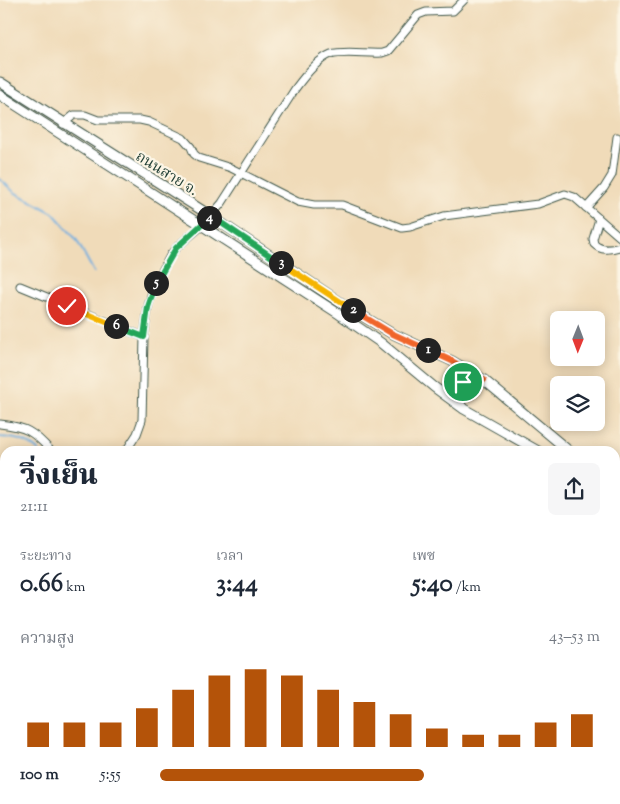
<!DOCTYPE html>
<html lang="th">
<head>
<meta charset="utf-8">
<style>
	:root { --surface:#fff; --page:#f6f6f7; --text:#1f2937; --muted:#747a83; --accent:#b45309 }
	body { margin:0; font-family:"Sorts Mill Goudy","Noto Serif Thai",serif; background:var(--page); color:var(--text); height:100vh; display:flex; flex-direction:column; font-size:19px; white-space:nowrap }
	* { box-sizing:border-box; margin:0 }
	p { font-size:16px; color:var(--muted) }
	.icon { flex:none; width:28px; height:28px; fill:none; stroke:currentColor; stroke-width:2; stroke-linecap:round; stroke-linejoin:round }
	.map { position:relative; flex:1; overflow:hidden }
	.sheet { position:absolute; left:0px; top:446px; width:620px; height:359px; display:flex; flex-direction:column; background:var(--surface); border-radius:15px 15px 0 0; box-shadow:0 2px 12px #0003 }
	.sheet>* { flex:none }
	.needle { width:32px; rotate:181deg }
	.tools { position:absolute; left:550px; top:311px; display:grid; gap:10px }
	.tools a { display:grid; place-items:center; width:55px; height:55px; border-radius:8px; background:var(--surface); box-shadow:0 2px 12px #0003; font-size:25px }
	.pin { position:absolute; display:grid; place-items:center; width:42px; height:42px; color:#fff; margin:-21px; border:2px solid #fff; border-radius:50%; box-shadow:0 1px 5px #0007 }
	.km { position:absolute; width:25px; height:25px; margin:-12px; border-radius:50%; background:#222; color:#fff; font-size:14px; line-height:25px; text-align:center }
	.round { display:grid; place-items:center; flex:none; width:52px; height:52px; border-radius:8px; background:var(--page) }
	.headline { display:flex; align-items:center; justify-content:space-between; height:85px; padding:0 20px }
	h1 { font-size:28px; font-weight:800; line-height:38px }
	.stats { display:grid; grid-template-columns:repeat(3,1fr); gap:8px; height:85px; padding:5px 20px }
	.stats div { display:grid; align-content:center }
	.stats b { font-size:25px; font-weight:800 }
	.stats small { font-size:14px; font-weight:400 }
	.stats p { font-size:14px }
	.chart { height:140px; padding:10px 20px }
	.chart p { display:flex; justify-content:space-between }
	.chart svg { width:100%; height:90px; margin-top:5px; stroke:var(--accent); stroke-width:6 }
	ul { padding:0 20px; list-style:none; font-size:16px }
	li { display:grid; grid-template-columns:80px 60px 1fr; align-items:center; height:38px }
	li i { height:12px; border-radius:6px; background:var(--accent) }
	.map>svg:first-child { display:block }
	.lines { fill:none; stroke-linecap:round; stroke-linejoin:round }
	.stream { stroke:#6aaddf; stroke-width:2 }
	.minor-casing { stroke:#3e5548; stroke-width:9 }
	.major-casing { stroke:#3e5548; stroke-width:11 }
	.minor { stroke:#fff; stroke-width:7 }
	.major { stroke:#fff; stroke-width:9 }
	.split-1-casing { stroke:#fff; stroke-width:10 }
	.split-2-casing { stroke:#fff; stroke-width:10 }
	.split-3-casing { stroke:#fff; stroke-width:10 }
	.split-4-casing { stroke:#fff; stroke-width:10 }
	.split-5-casing { stroke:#fff; stroke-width:10 }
	.split-6-casing { stroke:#fff; stroke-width:10 }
	.split-7-casing { stroke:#fff; stroke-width:10 }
	.split-1 { stroke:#f0652b; stroke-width:6 }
	.split-2 { stroke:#f0652b; stroke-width:6 }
	.split-3 { stroke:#f5b400; stroke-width:6 }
	.split-4 { stroke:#22a559; stroke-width:6 }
	.split-5 { stroke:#22a559; stroke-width:6 }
	.split-6 { stroke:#22a559; stroke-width:6 }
	.split-7 { stroke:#f5b400; stroke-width:6 }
	.labels { text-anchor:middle; stroke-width:4.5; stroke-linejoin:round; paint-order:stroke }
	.street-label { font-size:15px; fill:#1f3d34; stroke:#fcf5e5 }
</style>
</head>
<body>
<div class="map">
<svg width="620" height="804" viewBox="0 0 620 804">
	<rect width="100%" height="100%" fill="#fcf5e5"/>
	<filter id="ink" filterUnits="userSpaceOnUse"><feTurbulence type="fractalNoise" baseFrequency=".02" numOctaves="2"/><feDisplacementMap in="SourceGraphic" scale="10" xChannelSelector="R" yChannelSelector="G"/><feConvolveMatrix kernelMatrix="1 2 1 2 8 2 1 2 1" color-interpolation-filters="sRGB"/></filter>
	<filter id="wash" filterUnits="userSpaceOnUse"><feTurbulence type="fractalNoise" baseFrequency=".0096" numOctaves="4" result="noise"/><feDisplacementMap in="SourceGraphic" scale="20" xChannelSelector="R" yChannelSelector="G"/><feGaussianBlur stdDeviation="1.12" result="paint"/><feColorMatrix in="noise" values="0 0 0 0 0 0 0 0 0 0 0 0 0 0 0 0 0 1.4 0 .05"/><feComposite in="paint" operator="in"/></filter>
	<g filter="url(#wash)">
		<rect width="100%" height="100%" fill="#f0dbb9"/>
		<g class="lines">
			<path class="stream" d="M0,179L14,192L53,213L76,239L94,272
				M0,437C15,438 27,440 39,451
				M4,502V496L1,493L5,483
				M4,512L5,518
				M0,617L5,613
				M0,680L5,687
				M147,800L151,804"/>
		</g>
	</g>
	<g filter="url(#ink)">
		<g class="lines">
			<defs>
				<path id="minor" d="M63,124L74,115H85L98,120H140L149,122L183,138L191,147L194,154L199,158L231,168L298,202L314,205H342L402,228L410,227L444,216L538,204L565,194L574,197L620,237
					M586,208L604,188L612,175L617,137
					M599,219L593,239L594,244C601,251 610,250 620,247
					M20,286L144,337
					M0,424C26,427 33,431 51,451
					M126,451L137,434L142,420L144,337L148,307L153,288L171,254L179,245L203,225L222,203L295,89C303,78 318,59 331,54C344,50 367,54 382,53L388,51L418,15L426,12L453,11L464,0
					M0,507H5
					M0,636L5,631
					M0,660L5,669
					M0,701L5,709
					M66,800L70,804
					M576,800L580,804"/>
				<path id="major" d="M0,82L211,216L346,306L391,333L452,361L484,380L569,451
					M0,95L339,314L381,343L434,387L464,409L538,451
					M462,407C451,392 462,374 481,379
					M615,475L620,478
					M615,485L620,489
					M615,500L620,503"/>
			</defs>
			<use href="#minor" class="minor-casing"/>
			<use href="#major" class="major-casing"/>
			<use href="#minor" class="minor"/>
			<use href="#major" class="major"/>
		</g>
	</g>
	<g class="lines" filter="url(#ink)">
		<defs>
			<path id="split-1" d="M428,350L452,361L484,380L473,378L463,382"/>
			<path id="split-2" d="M353,310L391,333L428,350"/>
			<path id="split-3" d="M281,263L353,310"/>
			<path id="split-4" d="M209,218L211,216L281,263"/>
			<path id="split-5" d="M156,283L176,248L209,218"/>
			<path id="split-6" d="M116,326L144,337L148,307L156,283"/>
			<path id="split-7" d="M67,306L116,326"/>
		</defs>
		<use href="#split-1" class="split-1-casing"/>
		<use href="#split-2" class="split-2-casing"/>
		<use href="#split-3" class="split-3-casing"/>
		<use href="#split-4" class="split-4-casing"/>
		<use href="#split-5" class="split-5-casing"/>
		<use href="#split-6" class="split-6-casing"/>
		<use href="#split-7" class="split-7-casing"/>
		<use href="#split-1" class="split-1"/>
		<use href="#split-2" class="split-2"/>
		<use href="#split-3" class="split-3"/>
		<use href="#split-4" class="split-4"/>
		<use href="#split-5" class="split-5"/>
		<use href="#split-6" class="split-6"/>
		<use href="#split-7" class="split-7"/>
	</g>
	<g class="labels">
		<g class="street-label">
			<text transform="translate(167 173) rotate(32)" y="5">ถนนสาย จ.</text>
		</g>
	</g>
</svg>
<div class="tools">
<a><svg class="needle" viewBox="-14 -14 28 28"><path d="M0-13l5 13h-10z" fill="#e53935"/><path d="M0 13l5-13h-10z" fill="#747a83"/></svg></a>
<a><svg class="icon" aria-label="layers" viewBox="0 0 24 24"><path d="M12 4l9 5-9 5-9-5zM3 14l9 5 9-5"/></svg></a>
</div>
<div class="pin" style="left:463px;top:382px;background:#1e9e55"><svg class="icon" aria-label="arrive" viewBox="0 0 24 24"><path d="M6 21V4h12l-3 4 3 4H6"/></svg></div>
<div class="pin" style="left:67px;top:306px;background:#d93025"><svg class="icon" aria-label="check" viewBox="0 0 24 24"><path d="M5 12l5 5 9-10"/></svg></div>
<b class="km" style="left:428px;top:350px">1</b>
<b class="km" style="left:353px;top:310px">2</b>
<b class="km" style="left:281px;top:263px">3</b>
<b class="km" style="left:209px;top:218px">4</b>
<b class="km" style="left:156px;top:283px">5</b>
<b class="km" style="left:116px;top:326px">6</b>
<section class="sheet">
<div class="headline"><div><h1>วิ่งเย็น</h1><p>21:11</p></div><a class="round"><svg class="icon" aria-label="share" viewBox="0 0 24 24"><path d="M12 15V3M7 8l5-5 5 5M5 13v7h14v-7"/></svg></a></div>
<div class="stats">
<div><p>ระยะทาง</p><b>0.66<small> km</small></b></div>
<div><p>เวลา</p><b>3:44</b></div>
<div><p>เพซ</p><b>5:40<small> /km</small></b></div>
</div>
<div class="chart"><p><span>ความสูง</span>43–53 m</p>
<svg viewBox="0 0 160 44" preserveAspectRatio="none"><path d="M5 44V32M15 44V32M25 44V32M35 44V25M45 44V16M55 44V9M65 44V6M75 44V9M85 44V16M95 44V22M105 44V28M115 44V35M125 44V38M135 44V38M145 44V32M155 44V28"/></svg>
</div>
<ul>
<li><b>100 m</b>5:55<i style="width:60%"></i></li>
</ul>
</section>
</div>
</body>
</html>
